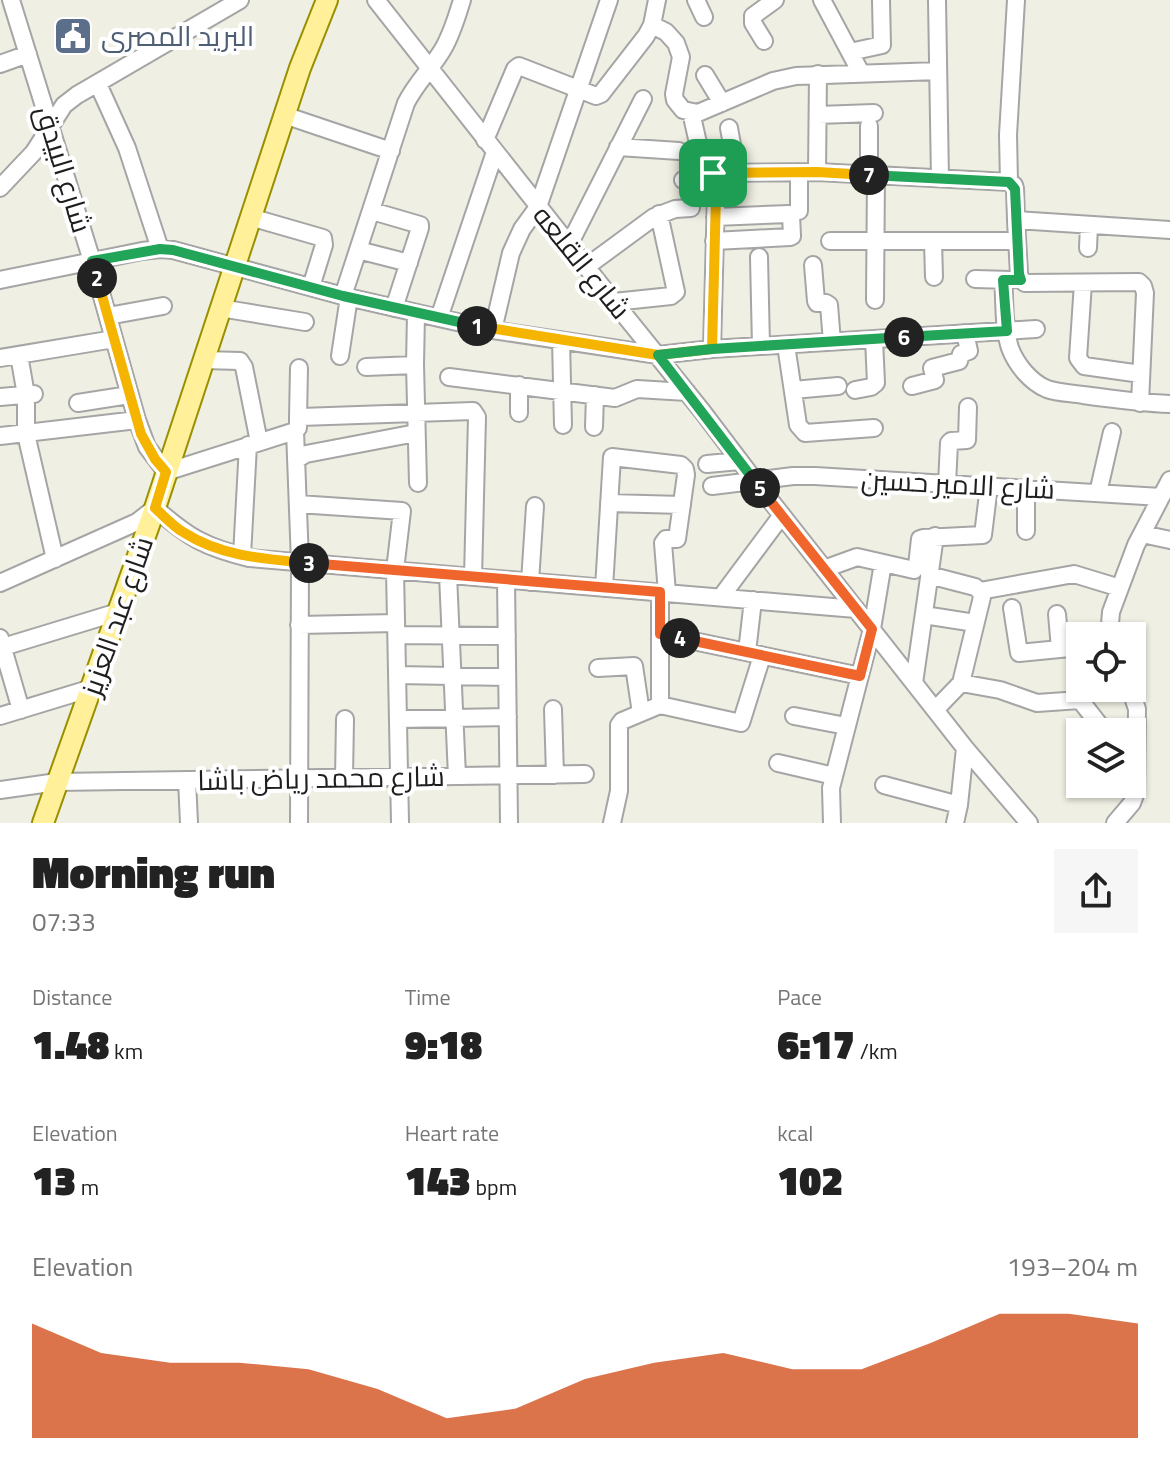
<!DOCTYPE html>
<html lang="en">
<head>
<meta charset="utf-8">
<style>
	:root { --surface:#fff; --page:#f6f6f6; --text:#222; --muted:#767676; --accent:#cc3900 }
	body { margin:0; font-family:"Titillium Web",Cairo,sans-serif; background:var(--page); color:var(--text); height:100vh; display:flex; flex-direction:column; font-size:30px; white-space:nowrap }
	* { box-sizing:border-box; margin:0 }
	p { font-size:26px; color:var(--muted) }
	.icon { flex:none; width:44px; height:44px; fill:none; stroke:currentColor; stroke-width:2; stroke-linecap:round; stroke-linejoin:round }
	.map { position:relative; height:823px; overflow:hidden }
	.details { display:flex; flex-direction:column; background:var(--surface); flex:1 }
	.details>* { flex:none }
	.buttons { position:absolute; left:1066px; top:622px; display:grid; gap:16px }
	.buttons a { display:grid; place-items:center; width:80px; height:80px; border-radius:0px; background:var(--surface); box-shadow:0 2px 6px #0004; font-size:40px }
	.pin { position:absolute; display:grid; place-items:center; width:68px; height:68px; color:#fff; margin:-34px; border-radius:16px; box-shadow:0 4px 12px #0006 }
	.km { position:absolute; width:40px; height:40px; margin:-20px; border-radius:50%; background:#222; color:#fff; font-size:22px; line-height:40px; text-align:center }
	.round { display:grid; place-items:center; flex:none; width:84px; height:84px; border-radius:0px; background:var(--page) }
	.head { display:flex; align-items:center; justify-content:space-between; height:136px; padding:0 32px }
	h1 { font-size:44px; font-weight:800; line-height:60px }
	.figures { display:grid; grid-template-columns:repeat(3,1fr); gap:12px; height:136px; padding:8px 32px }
	.figures div { display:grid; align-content:center }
	.figures b { font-size:40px; font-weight:800 }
	.figures small { font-size:22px; font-weight:400 }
	.figures p { font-size:22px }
	.chart { height:224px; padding:16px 32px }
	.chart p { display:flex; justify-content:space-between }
	.chart svg { width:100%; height:144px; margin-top:8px; fill:var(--accent); opacity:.7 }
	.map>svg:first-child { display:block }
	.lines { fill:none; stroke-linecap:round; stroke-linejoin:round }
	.minor-casing { stroke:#a5a5a5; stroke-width:20 }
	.major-casing { stroke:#989000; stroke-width:24 }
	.minor { stroke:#fff; stroke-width:16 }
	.major { stroke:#fff099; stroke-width:20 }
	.split-1-casing { stroke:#fff; stroke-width:16 }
	.split-2-casing { stroke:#fff; stroke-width:16 }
	.split-3-casing { stroke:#fff; stroke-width:16 }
	.split-4-casing { stroke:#fff; stroke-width:16 }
	.split-5-casing { stroke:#fff; stroke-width:16 }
	.split-6-casing { stroke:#fff; stroke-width:16 }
	.split-7-casing { stroke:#fff; stroke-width:16 }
	.split-8-casing { stroke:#fff; stroke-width:16 }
	.split-1 { stroke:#f5b400; stroke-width:10 }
	.split-2 { stroke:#22a559; stroke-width:10 }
	.split-3 { stroke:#f5b400; stroke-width:10 }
	.split-4 { stroke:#f0652b; stroke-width:10 }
	.split-5 { stroke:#f0652b; stroke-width:10 }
	.split-6 { stroke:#22a559; stroke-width:10 }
	.split-7 { stroke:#22a559; stroke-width:10 }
	.split-8 { stroke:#f5b400; stroke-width:10 }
	.labels { text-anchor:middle; stroke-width:8; stroke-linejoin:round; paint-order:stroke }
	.service-label { font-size:28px; fill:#4e5e75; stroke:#fff; text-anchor:start }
	.street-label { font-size:28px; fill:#1e1e1e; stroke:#fff }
</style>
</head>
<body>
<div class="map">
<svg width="1170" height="823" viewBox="0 0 1170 823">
	<rect width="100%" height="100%" fill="#f0efe3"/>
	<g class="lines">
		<defs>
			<path id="minor" d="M11,0L92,261L137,420L147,447L166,472L295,431L298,428V418L301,417L473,411L477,417L473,577
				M376,0L614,302L702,411L755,481L965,748L1029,823
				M696,0L704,17
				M822,0L861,73
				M937,0L940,179
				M652,25L666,32L676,43L681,57L674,94L675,100L683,110L698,113L773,81L796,76L938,71
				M764,41L753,23V16L775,0
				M850,52L882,45L881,0
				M0,64L28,54
				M705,75L722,103
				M98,84L127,148L160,249
				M691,112L705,174
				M284,115L391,151
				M818,115L874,113
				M869,126V175
				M729,128L737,172
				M485,140L515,69L519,66L596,96L601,94L646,36L652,25L657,0
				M618,147L679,151
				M817,172L818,74
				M683,180L713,173L817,172L1009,182L1014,185L1015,189L1016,220L1170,230
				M1009,182L1008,135L1016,0
				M0,188L34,152L64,105L77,95L240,0
				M372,211L420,225V228L394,308
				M799,211V172
				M250,217L323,238L324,245L311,287
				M1016,220L1019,274L1021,280L1025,283L1139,282L1143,286L1145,293L1140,403
				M714,241L790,237L792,236L791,215L789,214L715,217
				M830,241H1017
				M933,241L934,277
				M569,245L643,99
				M1088,248L1089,225
				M358,250L409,263
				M759,257L761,346
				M813,265L816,301L817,303H826L829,305L832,342
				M586,267L654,217L675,209L691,208
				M975,279L1011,280
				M0,280L142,251L160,249L173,250L343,296L439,318L493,330L658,355L712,349L1036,329
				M1003,280C1005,301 1003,327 1010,348C1016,364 1030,382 1047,389C1058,393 1072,393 1083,395C1112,399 1141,403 1170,404
				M1083,283L1078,358L1084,366L1141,374
				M343,296L406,103C416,83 432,68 443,49C452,34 457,16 462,0
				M875,300L876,175
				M614,302L671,296L676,292L659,214
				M220,308L305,322
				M416,313L415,365L418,483
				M108,316L163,306
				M439,318L495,152
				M493,330L511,253L522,229L538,207L609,0
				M561,340L563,425
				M786,345L798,425L805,433L874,428
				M712,349L716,196L713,173
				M19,355L26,395V434L55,559
				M340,356L349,297
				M0,358L114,339
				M203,360L240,361L244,367L259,442
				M366,367L415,365
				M449,377L615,398L637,389L687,392
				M519,385V413
				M912,386L935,380L932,368L959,361L961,354L969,351L965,333
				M793,390L838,386
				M855,390L871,387L876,383L874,339
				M0,397L34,394
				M78,403L129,395
				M298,418L299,368
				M594,427L595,395
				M295,431L300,562L299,823
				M0,436L137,420
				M296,460L306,454L416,433
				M707,464L740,461
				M947,484L949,443L951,441L967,440L968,407
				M712,486L793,476H815L1161,497
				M1026,488V531
				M1098,493L1112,432
				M609,503L682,505
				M298,504L402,511L395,570L400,823
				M1142,534L1170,540
				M242,556L248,445
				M824,569L857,557L914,570L917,566L920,539L923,538L983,535L989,486
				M448,575L457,776
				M929,575L975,587L980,591L982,597L961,683L935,710
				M506,580L509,823
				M530,582L535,506
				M0,583L137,522L155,508C189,538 205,547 249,558L856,609
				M604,588L612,457L681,465L685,469L686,475L677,539H666L663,543L667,593
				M980,591L1074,574L1120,588
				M660,592V705
				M721,597L782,515
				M1012,608L1019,653L1080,647
				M1057,614L1060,649
				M924,615L975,623
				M299,625L396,623
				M660,634L860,676
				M397,635L507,636
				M1109,636L1111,612L1136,545L1170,480
				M0,638L21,710
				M3,647L118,612
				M747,652L753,600
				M598,668L634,666L641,713
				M397,675L507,677
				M914,683L935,536
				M961,683L1000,690L1037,703L1080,700L1105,732
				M553,709L555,775
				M0,716L92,688
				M794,716L846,726
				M398,719L508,717
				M778,763L834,776
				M344,778L345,719
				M187,780L189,823
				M884,785L959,805
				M0,790L57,782L585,774
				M612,823L619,791V725L622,721L660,705L741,723L762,656
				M832,823L831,788L872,629L883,563
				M955,823L959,805L965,748
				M1115,823L1132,803L1136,792L1137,709L1130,688"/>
			<path id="major" d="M43,823L155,508L300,68L327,0"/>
		</defs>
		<use href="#minor" class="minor-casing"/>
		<use href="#major" class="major-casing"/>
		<use href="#minor" class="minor"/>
		<use href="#major" class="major"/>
	</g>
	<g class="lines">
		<defs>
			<path id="split-1" d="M477,326L658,355L712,349L716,196L713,173"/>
			<path id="split-2" d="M97,278L92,261L160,249L173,250L343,296L477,326"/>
			<path id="split-3" d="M97,278L141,434L155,459L166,472L155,508C164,516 173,526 183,532C222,557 265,559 309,563"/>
			<path id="split-4" d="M309,563L660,592V634L680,638"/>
			<path id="split-5" d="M680,638L860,676L872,629L760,488"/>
			<path id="split-6" d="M760,488L658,355L712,349L904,337"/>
			<path id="split-7" d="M869,175L1009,182L1015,189L1019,274L1021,280H1003L1007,331L904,337"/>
			<path id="split-8" d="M713,173L817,172L869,175"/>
		</defs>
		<use href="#split-1" class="split-1-casing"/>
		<use href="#split-2" class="split-2-casing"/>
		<use href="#split-3" class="split-3-casing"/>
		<use href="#split-4" class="split-4-casing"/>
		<use href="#split-5" class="split-5-casing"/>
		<use href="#split-6" class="split-6-casing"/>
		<use href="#split-7" class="split-7-casing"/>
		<use href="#split-8" class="split-8-casing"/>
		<use href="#split-1" class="split-1"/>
		<use href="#split-2" class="split-2"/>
		<use href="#split-3" class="split-3"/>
		<use href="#split-4" class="split-4"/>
		<use href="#split-5" class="split-5"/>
		<use href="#split-6" class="split-6"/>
		<use href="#split-7" class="split-7"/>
		<use href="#split-8" class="split-8"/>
	</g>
	<defs>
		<symbol id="civic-square" viewBox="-11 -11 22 22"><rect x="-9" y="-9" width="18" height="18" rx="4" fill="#5c6f8a" stroke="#fff"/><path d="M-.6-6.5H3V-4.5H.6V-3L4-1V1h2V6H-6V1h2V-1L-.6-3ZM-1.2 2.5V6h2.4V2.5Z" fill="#fff"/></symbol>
	</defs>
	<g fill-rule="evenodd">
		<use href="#civic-square" x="51" y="14" width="44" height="44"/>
	</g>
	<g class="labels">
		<g class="service-label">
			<text x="101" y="46">البريد المصرى</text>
		</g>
		<g class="street-label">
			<text transform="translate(64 169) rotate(73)" y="10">شارع البيدق</text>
			<text transform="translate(582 262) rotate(51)" y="10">شارع القلعه</text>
			<text transform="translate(958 484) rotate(3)" y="10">شارع الامير حسين</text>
			<text transform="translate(117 616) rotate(-71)" y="10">شارع عبد العزيز</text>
			<text transform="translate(321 778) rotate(-1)" y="10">شارع محمد رياض باشا</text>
		</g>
	</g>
</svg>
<div class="buttons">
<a><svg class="icon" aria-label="locate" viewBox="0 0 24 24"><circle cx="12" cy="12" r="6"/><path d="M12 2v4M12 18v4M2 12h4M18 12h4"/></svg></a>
<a><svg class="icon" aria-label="layers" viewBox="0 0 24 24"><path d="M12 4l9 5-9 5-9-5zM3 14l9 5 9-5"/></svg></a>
</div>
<div class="pin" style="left:713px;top:173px;background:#1e9e55"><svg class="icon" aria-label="arrive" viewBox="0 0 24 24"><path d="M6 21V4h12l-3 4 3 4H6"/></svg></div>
<b class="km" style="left:477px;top:326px">1</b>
<b class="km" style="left:97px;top:278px">2</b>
<b class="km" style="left:309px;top:563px">3</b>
<b class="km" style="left:680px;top:638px">4</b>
<b class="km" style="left:760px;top:488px">5</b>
<b class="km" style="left:904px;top:337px">6</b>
<b class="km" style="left:869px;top:175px">7</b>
</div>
<section class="details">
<div class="head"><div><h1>Morning run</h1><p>07:33</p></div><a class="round"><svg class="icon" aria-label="share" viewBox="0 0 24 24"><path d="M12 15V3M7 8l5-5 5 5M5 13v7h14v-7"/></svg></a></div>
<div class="figures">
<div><p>Distance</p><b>1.48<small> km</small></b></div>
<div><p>Time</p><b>9:18</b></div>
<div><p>Pace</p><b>6:17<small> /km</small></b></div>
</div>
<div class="figures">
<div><p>Elevation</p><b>13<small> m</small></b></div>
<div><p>Heart rate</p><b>143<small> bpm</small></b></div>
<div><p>kcal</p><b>102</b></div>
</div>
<div class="chart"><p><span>Elevation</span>193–204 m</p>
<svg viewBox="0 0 160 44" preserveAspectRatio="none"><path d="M0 44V9L10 18L20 21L30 21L40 23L50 29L60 38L70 35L80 26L90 21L100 18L110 23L120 23L130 15L140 6L150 6L160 9V44z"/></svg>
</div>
</section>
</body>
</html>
